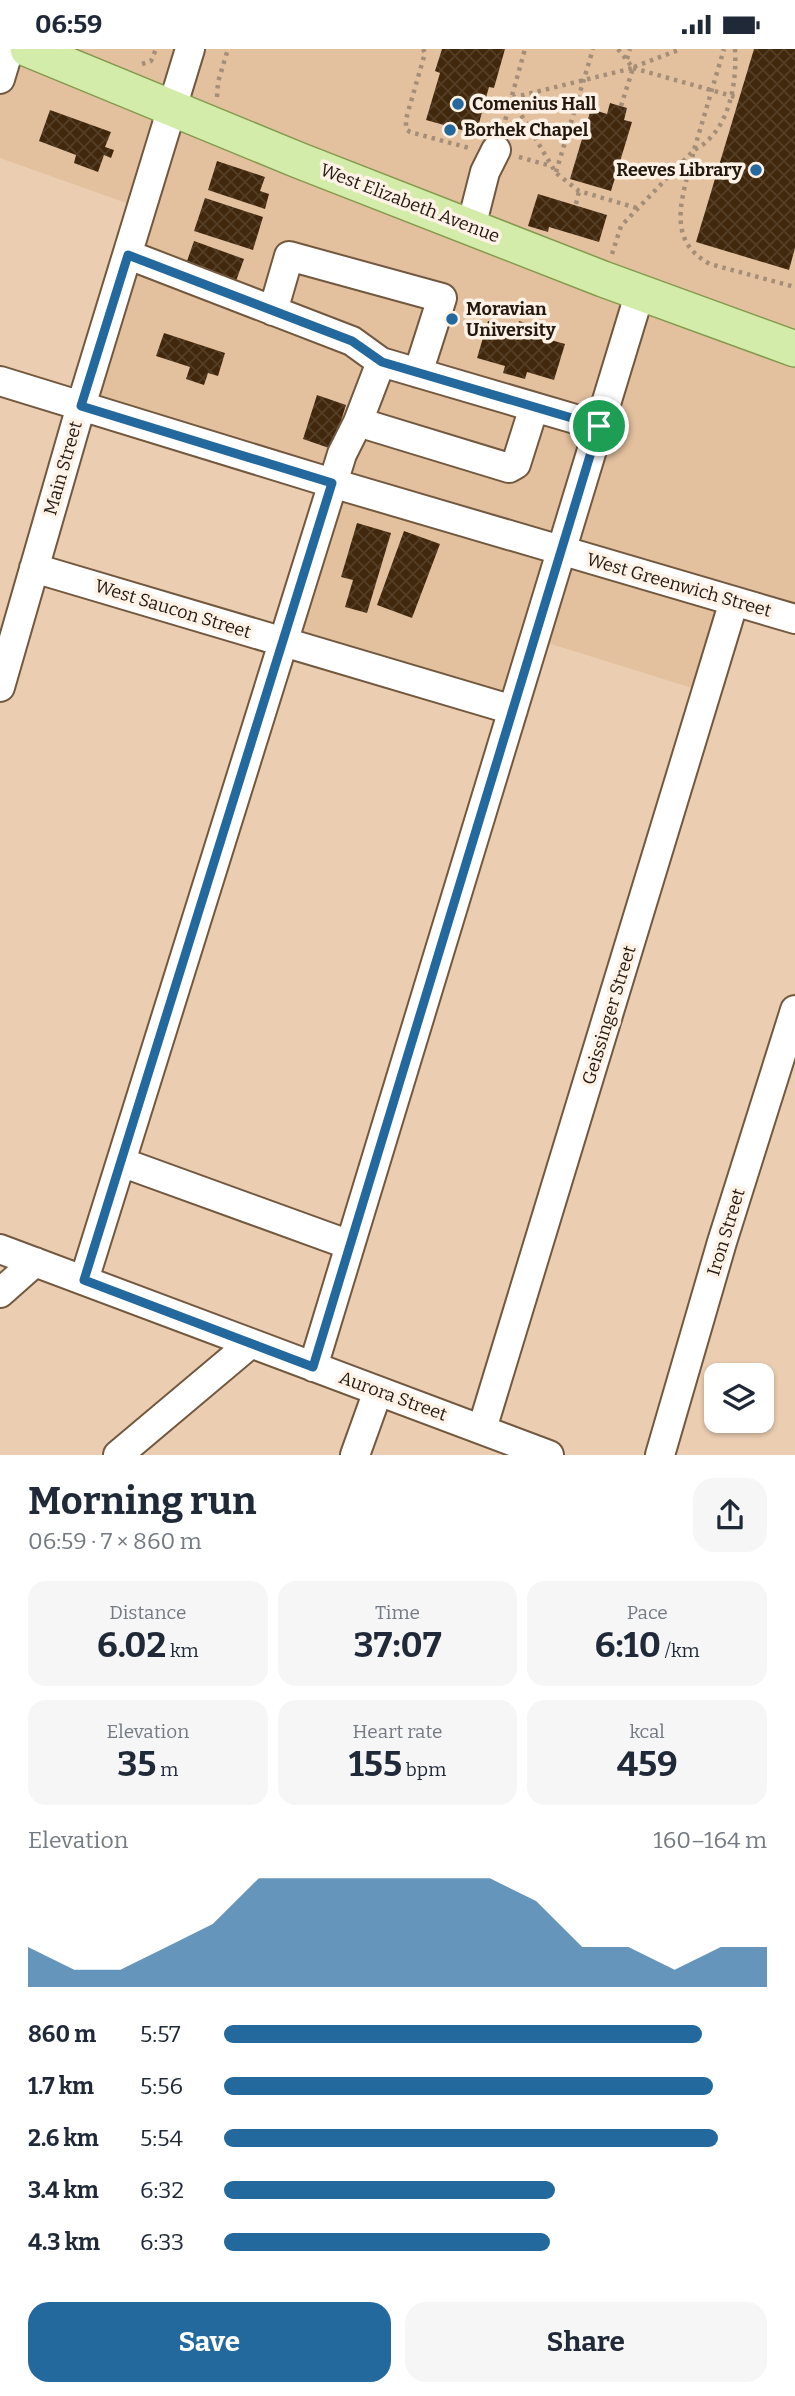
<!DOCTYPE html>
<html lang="en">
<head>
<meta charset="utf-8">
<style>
	:root { --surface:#fff; --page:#f6f6f7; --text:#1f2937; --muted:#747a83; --accent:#24699e }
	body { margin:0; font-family:Bitter,serif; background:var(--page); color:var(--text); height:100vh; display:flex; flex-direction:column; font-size:26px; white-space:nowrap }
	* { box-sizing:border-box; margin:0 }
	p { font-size:23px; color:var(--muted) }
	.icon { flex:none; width:38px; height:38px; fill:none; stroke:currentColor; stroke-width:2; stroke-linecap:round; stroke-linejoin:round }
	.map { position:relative; height:1406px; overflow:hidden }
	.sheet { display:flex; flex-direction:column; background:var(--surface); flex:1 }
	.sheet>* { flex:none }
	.fabs { position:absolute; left:704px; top:1314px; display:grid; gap:14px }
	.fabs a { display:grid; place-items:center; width:70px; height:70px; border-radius:14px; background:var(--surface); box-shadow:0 2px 5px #0004; font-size:35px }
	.pin { position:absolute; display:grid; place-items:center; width:60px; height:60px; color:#fff; margin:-30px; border:4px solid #fff; border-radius:50%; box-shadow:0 2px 7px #0007 }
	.round { display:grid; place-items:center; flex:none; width:74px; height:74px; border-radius:21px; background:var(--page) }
	.summary { display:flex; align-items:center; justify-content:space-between; height:119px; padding:0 28px }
	h1 { font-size:38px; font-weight:700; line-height:52px }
	.figures { display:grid; grid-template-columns:repeat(3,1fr); gap:10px; height:119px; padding:7px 28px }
	.figures div { display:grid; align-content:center; border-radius:18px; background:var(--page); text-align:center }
	.figures b { font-size:35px; font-weight:700 }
	.figures small { font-size:19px; font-weight:400 }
	.figures p { font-size:19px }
	.chart { height:196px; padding:14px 28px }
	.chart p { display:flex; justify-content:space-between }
	.chart svg { width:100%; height:126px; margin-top:7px; fill:var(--accent); opacity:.7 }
	.cta { display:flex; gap:14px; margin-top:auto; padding:14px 28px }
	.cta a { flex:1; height:80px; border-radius:21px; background:var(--accent); color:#fff; font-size:28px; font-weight:700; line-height:80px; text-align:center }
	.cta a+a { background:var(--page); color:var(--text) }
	ul { padding:0 28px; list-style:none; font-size:23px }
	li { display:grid; grid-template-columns:112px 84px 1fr; align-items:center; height:52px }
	li i { height:18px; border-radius:9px; background:var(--accent) }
	.status { display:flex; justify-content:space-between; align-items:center; height:49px; padding:0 35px; background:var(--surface); direction:ltr }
	.status svg { height:19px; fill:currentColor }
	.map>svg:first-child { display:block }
	.built { fill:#e3c19f }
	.building { fill:url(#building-cross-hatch) }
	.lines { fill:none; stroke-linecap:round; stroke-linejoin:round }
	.minor-casing { stroke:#72583f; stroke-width:32 }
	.major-casing { stroke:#849a4d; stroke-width:38 }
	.path { stroke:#a58e78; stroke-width:4.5; stroke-dasharray:3.5 5; stroke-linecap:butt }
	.minor { stroke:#fff; stroke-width:28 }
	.major { stroke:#d4eca9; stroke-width:35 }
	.route-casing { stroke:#fff; stroke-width:14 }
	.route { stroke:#24699e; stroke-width:9 }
	.poi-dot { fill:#24699e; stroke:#fef2e6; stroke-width:2.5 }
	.labels { text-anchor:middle; stroke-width:7; stroke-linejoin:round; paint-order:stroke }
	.poi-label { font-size:18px; font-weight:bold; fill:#24190f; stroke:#fef2e6; text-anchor:start }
	.street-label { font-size:18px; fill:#24190f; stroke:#fef2e6 }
</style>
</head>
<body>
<div class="status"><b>06:59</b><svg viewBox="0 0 49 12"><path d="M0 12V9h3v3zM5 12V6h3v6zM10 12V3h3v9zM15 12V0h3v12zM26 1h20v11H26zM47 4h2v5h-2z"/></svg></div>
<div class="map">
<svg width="795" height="1406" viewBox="0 0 795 1406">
	<defs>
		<pattern id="building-cross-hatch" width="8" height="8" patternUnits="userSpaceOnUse" patternTransform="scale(1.75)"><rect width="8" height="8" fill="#41280d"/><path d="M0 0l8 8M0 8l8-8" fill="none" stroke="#543e26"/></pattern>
	</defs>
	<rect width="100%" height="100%" fill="#ebcdb1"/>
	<path class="built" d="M0,0H795V570L734,552L705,643L535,590L513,661L284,593L332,434L81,357L146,161L0,109Z"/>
	<path class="building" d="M442,0H505L494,39L489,38L476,85L426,71L440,24L435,22Z
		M754,0H795V199L789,221L696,193Z
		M610,54L627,59L624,71L632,73L611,142L570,130L591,60L607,65Z
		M50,61L111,83L105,98L114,101L111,109L104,106L98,123L74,114L76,106L39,92Z
		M217,112L265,128L260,142L269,145L265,160L208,141Z
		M538,145L607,166L599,193L549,178L548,183L528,177Z
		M205,149L263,168L253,201L194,182Z
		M194,192L244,210L236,232L186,215Z
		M488,272L517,280L519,272L539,278L537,287L565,295L554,331L527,323L525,330L503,324L505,317L477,309Z
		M164,284L225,304L218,327L208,324L204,336L186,330L190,318L156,307Z
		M317,346L346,356L332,400L303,390Z
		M357,474L391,484L367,564L345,558L353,531L341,528Z
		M404,482L440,495L412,569L377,556Z"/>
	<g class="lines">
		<defs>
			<path id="minor" d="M0,30L9,0
				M471,178L485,123L496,101
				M129,206L352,292L381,313
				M273,262L289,207L442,249L418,324
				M0,332L332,434L795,570
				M358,373L381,313L599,377
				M34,519L513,661
				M0,638L81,357L190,0
				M121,1113L350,1196
				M0,1200L549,1406
				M84,1231L342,405L358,373L509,419L516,415L534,358
				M0,1244L35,1213
				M313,1318L640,243
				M482,1380L734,552
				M118,1406L250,1295
				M355,1406L378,1342
				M660,1406L722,1193L795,961"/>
			<path id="major" d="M28,0L298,111L603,230L795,300"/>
		</defs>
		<use href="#minor" class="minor-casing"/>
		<use href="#major" class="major-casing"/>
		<path class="path" d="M423,0L425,4L406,70V80L410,83L469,99
			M618,0L633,19L511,49L556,124L579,142L637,159
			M735,0C737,29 731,70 708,91C705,95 699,98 694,101C685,142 662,190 710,215L795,238
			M627,10L630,0
			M142,15L151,12L156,0
			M634,18L681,0
			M633,19L739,49
			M217,48L218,33L228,0
			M621,57L633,19
			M503,79L525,0
			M519,108L551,117
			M556,123L593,0
			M576,155L579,142
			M612,205L621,177L694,101L724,0"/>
		<use href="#minor" class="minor"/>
		<use href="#major" class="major"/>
	</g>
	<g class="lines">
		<defs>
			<path id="route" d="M128,206L352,292L382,313L599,377L313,1318L84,1231L332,434L81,357Z"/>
		</defs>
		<use href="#route" class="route-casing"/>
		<use href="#route" class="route"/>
	</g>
	<g class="poi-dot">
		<circle cx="458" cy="55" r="7"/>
		<circle cx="450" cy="81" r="7"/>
		<circle cx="756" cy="121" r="7"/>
		<circle cx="452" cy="270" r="7"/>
	</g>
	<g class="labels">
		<g class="poi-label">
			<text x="472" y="61">Comenius Hall</text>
			<text x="464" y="87">Borhek Chapel</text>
			<text x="742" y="127" text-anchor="end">Reeves Library</text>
			<text x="466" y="266">Moravian<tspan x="466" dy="21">University</tspan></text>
		</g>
		<g class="street-label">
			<text transform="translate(410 154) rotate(21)" y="6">West Elizabeth Avenue</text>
			<text transform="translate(63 419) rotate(-74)" y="6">Main Street</text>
			<text transform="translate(679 536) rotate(16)" y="6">West Greenwich Street</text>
			<text transform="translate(173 560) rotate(17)" y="6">West Saucon Street</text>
			<text transform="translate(609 966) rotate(-73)" y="6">Geissinger Street</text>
			<text transform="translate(726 1183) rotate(-73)" y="6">Iron Street</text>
			<text transform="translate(393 1347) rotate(20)" y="6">Aurora Street</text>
		</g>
	</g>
</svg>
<div class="fabs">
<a><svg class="icon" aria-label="layers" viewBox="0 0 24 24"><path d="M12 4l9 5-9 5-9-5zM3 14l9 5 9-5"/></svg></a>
</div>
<div class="pin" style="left:599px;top:377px;background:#1e9e55"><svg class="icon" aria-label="arrive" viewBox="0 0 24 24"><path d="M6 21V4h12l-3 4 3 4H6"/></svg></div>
</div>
<section class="sheet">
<div class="summary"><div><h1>Morning run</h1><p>06:59 · 7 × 860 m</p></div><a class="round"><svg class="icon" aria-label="share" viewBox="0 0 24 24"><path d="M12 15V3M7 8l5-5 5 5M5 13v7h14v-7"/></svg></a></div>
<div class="figures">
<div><p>Distance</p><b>6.02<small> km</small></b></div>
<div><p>Time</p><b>37:07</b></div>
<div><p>Pace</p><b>6:10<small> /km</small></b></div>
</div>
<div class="figures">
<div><p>Elevation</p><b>35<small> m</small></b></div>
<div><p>Heart rate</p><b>155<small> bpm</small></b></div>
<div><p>kcal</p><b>459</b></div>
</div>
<div class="chart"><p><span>Elevation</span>160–164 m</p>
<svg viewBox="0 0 160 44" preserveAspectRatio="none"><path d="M0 44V30L10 38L20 38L30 30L40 22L50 6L60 6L70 6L80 6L90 6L100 6L110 14L120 30L130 30L140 38L150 30L160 30V44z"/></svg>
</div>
<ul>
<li><b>860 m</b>5:57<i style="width:88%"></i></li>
<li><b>1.7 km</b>5:56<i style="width:90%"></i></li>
<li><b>2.6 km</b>5:54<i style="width:91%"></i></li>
<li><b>3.4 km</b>6:32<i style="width:61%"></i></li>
<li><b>4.3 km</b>6:33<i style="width:60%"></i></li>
</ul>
<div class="cta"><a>Save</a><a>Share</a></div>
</section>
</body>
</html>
